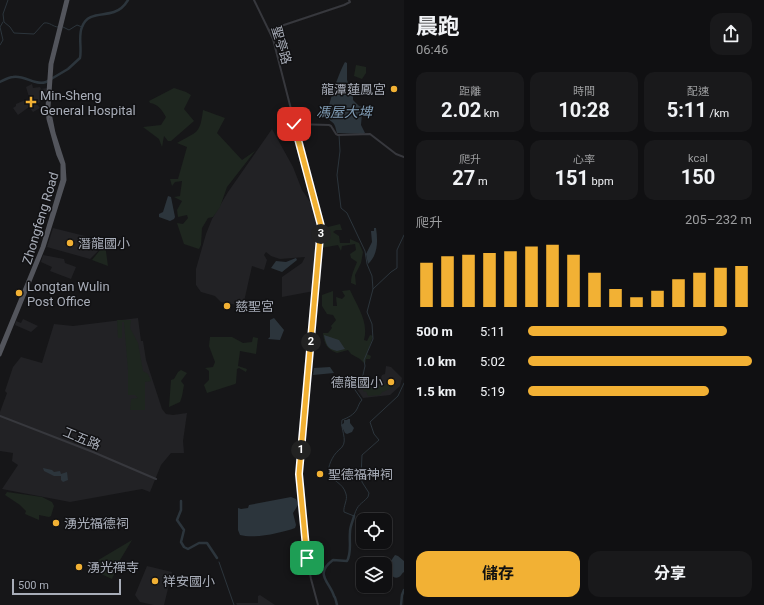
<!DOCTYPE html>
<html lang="zh-TW">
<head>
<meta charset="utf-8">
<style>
	:root { --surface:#101012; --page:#19191b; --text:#f1f3f6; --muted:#9c9d9f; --line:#303032; --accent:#f2b134 }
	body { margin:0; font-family:Roboto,"Noto Sans TC",sans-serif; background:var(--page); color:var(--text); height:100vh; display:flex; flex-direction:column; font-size:15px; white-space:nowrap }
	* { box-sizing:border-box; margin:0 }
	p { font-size:13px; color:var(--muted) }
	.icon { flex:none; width:22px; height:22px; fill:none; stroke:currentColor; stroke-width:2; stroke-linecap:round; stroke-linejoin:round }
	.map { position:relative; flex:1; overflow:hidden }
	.panel { display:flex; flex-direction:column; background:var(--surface); width:360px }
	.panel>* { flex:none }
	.controls { position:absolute; left:356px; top:513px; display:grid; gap:8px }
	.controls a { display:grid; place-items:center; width:36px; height:36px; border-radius:8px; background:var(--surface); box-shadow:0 1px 3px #0004,0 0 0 1px var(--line); font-size:20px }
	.scale { position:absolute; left:12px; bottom:10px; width:109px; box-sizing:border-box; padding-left:4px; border:2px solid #a8adb8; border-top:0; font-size:11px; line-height:14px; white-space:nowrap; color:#a8adb8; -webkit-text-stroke:3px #111113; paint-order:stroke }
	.pin { position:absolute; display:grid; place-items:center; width:34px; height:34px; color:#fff; margin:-17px; border-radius:8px; box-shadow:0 2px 6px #0006 }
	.km { position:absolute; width:20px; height:20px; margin:-10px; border-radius:50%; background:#222; color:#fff; font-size:11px; line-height:20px; text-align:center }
	.round { display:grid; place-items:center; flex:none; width:42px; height:42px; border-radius:12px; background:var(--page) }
	.summary { display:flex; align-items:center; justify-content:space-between; height:68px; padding:0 12px }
	h1 { font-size:22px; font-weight:700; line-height:30px }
	.stats { display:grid; grid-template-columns:repeat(3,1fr); gap:6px; height:68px; padding:4px 12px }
	.stats div { display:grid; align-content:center; border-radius:10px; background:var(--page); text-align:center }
	.stats b { font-size:20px; font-weight:700 }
	.stats small { font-size:11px; font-weight:400 }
	.stats p { font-size:11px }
	.chart { height:112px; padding:8px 12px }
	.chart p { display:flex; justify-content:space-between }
	.chart svg { width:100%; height:72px; margin-top:4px; stroke:var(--accent); stroke-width:6 }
	.action { display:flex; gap:8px; margin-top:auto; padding:8px 12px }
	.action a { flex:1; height:46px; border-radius:12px; background:var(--accent); color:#111; font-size:16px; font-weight:700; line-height:46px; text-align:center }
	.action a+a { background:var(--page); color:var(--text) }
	ul { padding:0 12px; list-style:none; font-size:13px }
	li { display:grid; grid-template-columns:64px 48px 1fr; align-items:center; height:30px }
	li i { height:10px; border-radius:5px; background:var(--accent) }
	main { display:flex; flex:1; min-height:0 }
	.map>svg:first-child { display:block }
	.built { fill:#222225 }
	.green { fill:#1e261f }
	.water { fill:#2c353c }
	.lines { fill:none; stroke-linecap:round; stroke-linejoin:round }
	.stream { stroke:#2c353c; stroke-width:1 }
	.river { stroke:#2c353c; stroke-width:2.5 }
	.minor { stroke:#37383d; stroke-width:2 }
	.major { stroke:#53555c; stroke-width:3 }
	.route-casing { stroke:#fff; stroke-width:8 }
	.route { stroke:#f2b134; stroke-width:5 }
	.poi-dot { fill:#f2b134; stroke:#111113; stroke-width:1.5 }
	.labels { text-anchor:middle; stroke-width:3; stroke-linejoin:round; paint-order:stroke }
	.street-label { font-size:13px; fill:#a8adb8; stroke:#111113 }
	.poi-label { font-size:13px; fill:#a8adb8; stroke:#111113; text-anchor:start }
	.water-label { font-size:14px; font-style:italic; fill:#7f9bb3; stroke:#111113 }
</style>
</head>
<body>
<main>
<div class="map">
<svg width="404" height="605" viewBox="0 0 404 605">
	<rect width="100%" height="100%" fill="#161618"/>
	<path class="built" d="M32,84L33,88L40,87L41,89L47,88L46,98L37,104L40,108L33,112L29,107L18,115L13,108L16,106V104L32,97L31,96L29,97L26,87Z
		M272,129L293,167L302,190L313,206L318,222L320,230L314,291L282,297V277L302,263L305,257L280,259L271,256L266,252L264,255L267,260L264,270L252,266L243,306L221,302L215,296L201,292L196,285V269L206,234L212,219L228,192Z
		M53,228L93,238L90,248L98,251L90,259L47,247Z
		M43,255L64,259L65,263L76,267L71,279L50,271L52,267L41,262Z
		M138,318L141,341H143L146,360L162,409L166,414L173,415L187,413L183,441L184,453H171L161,465L150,492L142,489L70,502L2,489L18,465L12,461L13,453L0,451V412L7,393L5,391L13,367L21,357L42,363L54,324L73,326Z
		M23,319L38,326L31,332L15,325L16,321L21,323Z
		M386,366L391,367L402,378L400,386L390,395L363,398L357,389L379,384L382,375L385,374Z
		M147,566L172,572L164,605H154L140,602L135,595Z
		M260,595L275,605H237L236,603H258V596Z"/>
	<path class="green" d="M356,65L366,67V73L362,79L354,76Z
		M174,88L186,92L191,95L184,109L194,121L171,141H168L164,136L162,147L159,139L143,127L161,125L166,117C162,110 158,104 150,103L149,101Z
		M203,110L225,118L217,133L242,160L255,151L227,187L220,207L213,217L208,218L202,228L201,245L199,249L184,244L177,223L183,224L188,218L187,215L178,217L177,210L182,201L174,197L180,196L182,181L175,182L172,186L170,179H178L187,147L177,143C197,131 200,135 203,110Z
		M340,224L342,230H336L333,232L339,236L340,243H350V239L359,243L363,252L361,263L355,275L356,285L351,283C351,275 354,270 357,262L351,258L350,254L356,250L355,244L342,246L341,251L338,245L321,248L324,228Z
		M105,244L108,266L92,260Z
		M350,290C357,306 369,322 364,340L367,341L370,335L373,336L367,354L371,356L370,359H366L365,364L360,359L351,354L348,350L337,353C327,349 324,344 323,333H328L332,328L331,326L336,320L333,315L327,314L322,306V295L333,291V306H337L336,297L342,299L345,296L342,291Z
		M117,320H131L130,328L138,343L143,371L148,374L151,381L145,382V410H130L131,399L138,398L135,395H128V370L124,322H122V338H118Z
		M210,337H232L243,343L252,342L253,337L258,338L256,354L240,351L238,366L247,369L246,372L239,368L237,369L236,383L235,384L207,393L204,385L209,380V371L205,368L213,367L215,362L209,346Z
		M181,370L187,373L181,381L184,385L182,396L180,402L169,407L171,380L174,379L178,372Z
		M390,383L393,387L383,392V391L380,395L368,396L366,391L364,392L363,390Z
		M7,492L42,497L52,502L54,506L51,516L49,517L39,515V520L25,514L26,511L20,505L5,495Z
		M132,540L120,560L112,579L88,568L90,565Z"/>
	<path class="water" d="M345,62L347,63V80L353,96V100L359,106L362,107L359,110L362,113L361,125L365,133L363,134L337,133C336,131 336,127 334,124C332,121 329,121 328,117C326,108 340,70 345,62Z
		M168,196L171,197L175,217L174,219L170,221L159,217V214L163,212Z
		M374,228H376C378,241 378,255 368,264L366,254L372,242L371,231H374Z
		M296,258L297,260L282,272L271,268L276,261L286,262Z
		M274,318L284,330L280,340L268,339L270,337V320Z
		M324,335L339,340L345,349L337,351C327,349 326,344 324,335Z
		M330,367L334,373L313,375L314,368Z
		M348,419H350V423L354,428L352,432L347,434L345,433L341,425L344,423V420H347Z
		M43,468L52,470L54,472L60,471L61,474L67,472L68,480L63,482L61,480V476H54L44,471Z
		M291,497L296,499L298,505L293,513L296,525L295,528C281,533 255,539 240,535L238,530V508L241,509L248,508L249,505Z
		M395,555L398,556L404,561V572C402,573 401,576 399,577C393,580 388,572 386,568Z"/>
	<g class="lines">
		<path class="stream" d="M8,0L3,14L4,22L10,27L14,33L34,34L44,23C50,22 53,27 58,27
			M63,27L69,30L77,25L82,27
			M0,45L3,40L0,27L3,22
			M339,135L340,151L337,175L341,208L347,213L365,251L367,264L372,276L373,289L367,312L372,324L373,339L364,360L365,366L363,375L353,387L362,400C359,403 359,405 357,409C354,415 347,418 342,420C340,428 348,440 342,447C341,449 339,449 338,451C333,455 327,467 329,473C331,481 343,482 346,494C348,500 343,506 344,512L354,516C358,503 361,505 368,497L369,493L362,482L361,476L362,455L379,440L374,434L370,422L398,396L404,383
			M373,289L391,272L397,268V250L404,235
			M219,562L234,605"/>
		<path class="river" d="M0,82C4,80 9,77 13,77C25,75 35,86 46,82L68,69L80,58C82,48 78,36 82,27C87,12 103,16 114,12C120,10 125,5 128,0
			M181,501V510L177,520L184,530L181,542L184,547L188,549L199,543H207L217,558
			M337,605C336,602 336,598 334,596C329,581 314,574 333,560L347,561C352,552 349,542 350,532C350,526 353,521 354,516
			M401,605L402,595L404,590"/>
		<path class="minor" d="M254,0L273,39L321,226L299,474L307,558L311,579L318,605
			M269,30L344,5L350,2L349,0
			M294,124L329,125L331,126L336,134L338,135L370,134L396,154L404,157
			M0,416L93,452L156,479"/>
		<path class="major" d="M0,349L42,247L62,180V164L58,155L48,119L47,107L50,64L66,0
			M0,355L44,247L65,180L64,164L54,133L51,118L49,107L52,64L68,0"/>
	</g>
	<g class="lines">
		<defs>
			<path id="route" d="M294,124L321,226L299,474L307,558"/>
		</defs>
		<use href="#route" class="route-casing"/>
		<use href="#route" class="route"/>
	</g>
	<g class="poi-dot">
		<circle cx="394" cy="89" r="4"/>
		<path d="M29 96h4v4h4v4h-4v4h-4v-4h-4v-4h4z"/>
		<circle cx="70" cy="243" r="4"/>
		<circle cx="19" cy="293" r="4"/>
		<circle cx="227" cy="306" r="4"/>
		<circle cx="391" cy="382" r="4"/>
		<circle cx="320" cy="474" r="4"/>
		<circle cx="56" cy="523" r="4"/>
		<circle cx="79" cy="567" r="4"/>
		<circle cx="155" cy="581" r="4"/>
	</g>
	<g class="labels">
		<g class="street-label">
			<text transform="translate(282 45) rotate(73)" y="5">聖亭路</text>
			<text transform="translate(40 218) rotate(-73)" y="5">Zhongfeng Road</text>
			<text transform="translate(82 438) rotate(22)" y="5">工五路</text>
		</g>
		<g class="poi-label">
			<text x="386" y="94" text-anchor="end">龍潭蓮鳳宮</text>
			<text x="40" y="100">Min-Sheng<tspan x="40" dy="15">General Hospital</tspan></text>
			<text x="78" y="248">潛龍國小</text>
			<text x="27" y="291">Longtan Wulin<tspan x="27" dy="15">Post Office</tspan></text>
			<text x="235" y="311">慈聖宮</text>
			<text x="383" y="387" text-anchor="end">德龍國小</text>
			<text x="328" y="479">聖德福神祠</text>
			<text x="64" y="528">湧光福德祠</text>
			<text x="87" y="572">湧光禪寺</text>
			<text x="163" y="586">祥安國小</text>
		</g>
		<g class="water-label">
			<text x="344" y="117">馮屋大埤</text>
		</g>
	</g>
</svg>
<div class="controls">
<a><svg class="icon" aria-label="locate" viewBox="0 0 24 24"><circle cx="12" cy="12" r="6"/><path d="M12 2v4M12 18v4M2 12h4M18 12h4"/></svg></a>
<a><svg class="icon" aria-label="layers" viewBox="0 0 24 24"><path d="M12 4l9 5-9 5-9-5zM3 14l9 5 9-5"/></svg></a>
</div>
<div class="scale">500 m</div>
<div class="pin" style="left:307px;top:558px;background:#1e9e55"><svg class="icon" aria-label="arrive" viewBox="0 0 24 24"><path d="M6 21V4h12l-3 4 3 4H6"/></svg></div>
<div class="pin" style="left:294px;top:124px;background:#d93025"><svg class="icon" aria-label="check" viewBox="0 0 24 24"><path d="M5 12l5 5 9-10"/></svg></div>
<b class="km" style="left:301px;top:450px">1</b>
<b class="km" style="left:311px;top:342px">2</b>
<b class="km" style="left:321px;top:234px">3</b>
</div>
<section class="panel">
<div class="summary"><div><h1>晨跑</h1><p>06:46</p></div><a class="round"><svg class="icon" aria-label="share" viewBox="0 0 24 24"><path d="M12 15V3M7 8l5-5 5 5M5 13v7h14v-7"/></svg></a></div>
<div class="stats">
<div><p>距離</p><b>2.02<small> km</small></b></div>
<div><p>時間</p><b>10:28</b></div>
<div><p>配速</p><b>5:11<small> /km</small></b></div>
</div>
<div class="stats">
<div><p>爬升</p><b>27<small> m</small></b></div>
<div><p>心率</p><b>151<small> bpm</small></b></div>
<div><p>kcal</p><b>150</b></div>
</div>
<div class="chart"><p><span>爬升</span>205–232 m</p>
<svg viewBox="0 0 160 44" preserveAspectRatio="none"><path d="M5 44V17M15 44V13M25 44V12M35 44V11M45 44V10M55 44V7M65 44V6M75 44V12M85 44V23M95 44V33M105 44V38M115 44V34M125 44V27M135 44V23M145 44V20M155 44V19"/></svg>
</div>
<ul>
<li><b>500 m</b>5:11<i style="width:89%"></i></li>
<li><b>1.0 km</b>5:02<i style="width:100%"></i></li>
<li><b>1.5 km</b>5:19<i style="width:81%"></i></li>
</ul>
<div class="action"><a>儲存</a><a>分享</a></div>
</section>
</main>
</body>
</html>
